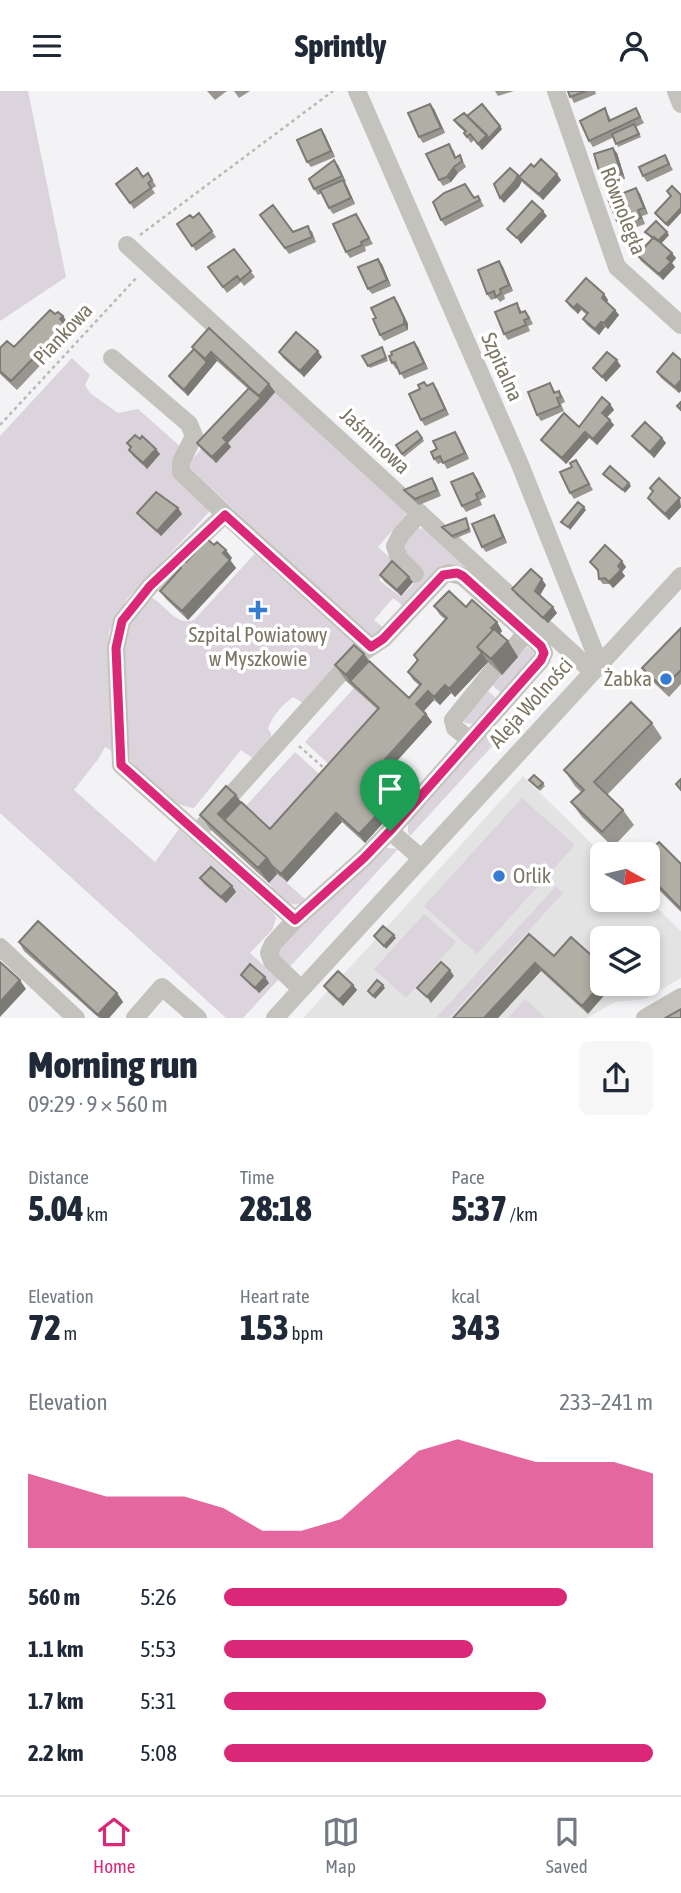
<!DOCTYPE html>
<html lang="en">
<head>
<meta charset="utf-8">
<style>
	:root { --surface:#fff; --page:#f6f6f7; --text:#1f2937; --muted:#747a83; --line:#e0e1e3; --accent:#db2777 }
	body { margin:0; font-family:"Asap Condensed",sans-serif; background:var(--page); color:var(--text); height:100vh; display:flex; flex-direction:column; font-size:26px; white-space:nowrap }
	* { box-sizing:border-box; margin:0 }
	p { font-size:23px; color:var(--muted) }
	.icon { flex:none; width:38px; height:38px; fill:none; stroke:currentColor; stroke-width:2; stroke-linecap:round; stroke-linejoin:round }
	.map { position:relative; height:927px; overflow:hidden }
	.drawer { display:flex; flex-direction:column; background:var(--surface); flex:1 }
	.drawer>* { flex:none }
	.needle { width:46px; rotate:98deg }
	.tools { position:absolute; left:590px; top:751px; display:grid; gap:14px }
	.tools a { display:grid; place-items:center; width:70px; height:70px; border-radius:10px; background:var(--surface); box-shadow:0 4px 10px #0003; font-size:35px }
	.pin { position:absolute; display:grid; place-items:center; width:60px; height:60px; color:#fff; margin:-72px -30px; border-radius:50% 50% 50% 0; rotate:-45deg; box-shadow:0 0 7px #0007 }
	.pin .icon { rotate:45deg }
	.round { display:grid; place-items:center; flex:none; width:74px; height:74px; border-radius:10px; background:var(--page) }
	.overview { display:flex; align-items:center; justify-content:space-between; height:119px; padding:0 28px }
	h1 { font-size:38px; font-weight:800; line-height:52px }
	.stats { display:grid; grid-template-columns:repeat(3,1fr); gap:10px; height:119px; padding:7px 28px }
	.stats div { display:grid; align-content:center }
	.stats b { font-size:35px; font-weight:800 }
	.stats small { font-size:19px; font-weight:400 }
	.stats p { font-size:19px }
	.chart { height:196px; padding:14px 28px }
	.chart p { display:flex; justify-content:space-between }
	.chart svg { width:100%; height:126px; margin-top:7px; fill:var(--accent); opacity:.7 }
	ul { padding:0 28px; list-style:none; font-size:23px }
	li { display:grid; grid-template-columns:112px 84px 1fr; align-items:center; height:52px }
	li i { height:18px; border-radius:9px; background:var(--accent) }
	header { display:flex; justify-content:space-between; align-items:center; height:91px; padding:0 28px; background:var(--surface); font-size:32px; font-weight:800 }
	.dock { display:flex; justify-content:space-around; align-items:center; height:98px; border-top:2px solid var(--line); background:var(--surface); font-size:19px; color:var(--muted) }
	.dock a { display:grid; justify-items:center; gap:4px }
	.dock .active { color:var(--accent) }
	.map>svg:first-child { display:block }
	.built { fill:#e3e3e3; fill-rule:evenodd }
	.green { fill:#dbd4dc }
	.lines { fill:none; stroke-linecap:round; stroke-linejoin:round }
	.path { stroke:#bbb9b5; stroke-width:2.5; stroke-dasharray:3.5 3.5; stroke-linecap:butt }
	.minor { stroke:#c4c2bd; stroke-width:18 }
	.wall { fill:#98968e }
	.shaded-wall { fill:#7c7a74 }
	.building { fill:#b1aea5; stroke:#7c7a74; stroke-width:2 }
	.route-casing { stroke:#fff; stroke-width:14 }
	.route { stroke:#db2777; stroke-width:9 }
	.poi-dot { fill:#357cd2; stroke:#fff; stroke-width:2.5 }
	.labels { text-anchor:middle; stroke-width:7; stroke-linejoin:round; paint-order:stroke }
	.street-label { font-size:21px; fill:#7b7663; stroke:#fff }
	.poi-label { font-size:21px; fill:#7b7663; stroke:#fff }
</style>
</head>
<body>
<header><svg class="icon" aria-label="menu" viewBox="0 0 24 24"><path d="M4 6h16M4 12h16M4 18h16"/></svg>Sprintly<svg class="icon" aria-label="person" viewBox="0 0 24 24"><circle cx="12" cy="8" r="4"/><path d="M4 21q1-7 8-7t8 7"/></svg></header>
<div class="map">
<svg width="681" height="927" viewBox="0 0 681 927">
	<rect width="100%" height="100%" fill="#f3f2f5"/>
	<path class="built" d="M523,685L602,763V808H648L681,840V887L645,908L615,911L587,927H303L376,848L386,857L395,848L385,838ZM602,847H648V892H602Z"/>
	<path class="green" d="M0,0H28L66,186L0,230Z
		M72,267L90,284L85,294L90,302L118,322L138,318L182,357L174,382L181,393L211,419L127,508L109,541L108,559L114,661L105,656L99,667L74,699L155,771L179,738L274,823L276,827L272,839L250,862L279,888L243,927H226L0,722V345Z
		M275,301L408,421L378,456L393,469L379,489L401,506L424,481L406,465L405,449L415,437L427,438L474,481L461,476L441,475L403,515L393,507L374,529L384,537L370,546L189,376L190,371L201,358L216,371L230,357L227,353Z
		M258,459L357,553L355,558L305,613L293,606C283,613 271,626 268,638L271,642V648L254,668L241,659L194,717C166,714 149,689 131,670L129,665L123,559L131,528L150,506C165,512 175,536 194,529Z
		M527,556L534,560L532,567L501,602L492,594Z
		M354,597L385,626L336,680L305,651Z
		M488,600L496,607L472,633L465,632L464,630Z
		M484,642L495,652L410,745L408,741V732Z
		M295,661L327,690L276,746L244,717Z
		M522,707L575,754L477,863L424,815Z
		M387,757L398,758L286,880L279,867L278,860L292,842Z
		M277,783L305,808L300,813C286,816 276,802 269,792Z
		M556,795L563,802L449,927H436Z
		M424,823L456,851L406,907L374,878Z
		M525,908L546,927H508Z"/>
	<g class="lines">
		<path class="path" d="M140,144L333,0
			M0,334L138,185
			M299,655L325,678"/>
		<path class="minor" d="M357,0L519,371L599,572
			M556,0L617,176L681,234
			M676,0L681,13
			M127,154L592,580
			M112,267L189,333L194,345L181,371V381L225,423L150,495L122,530L116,557L121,674L295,829L364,767L390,740L541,569L544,562L541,555L462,485L449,482L443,484L383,548L354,567L197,742
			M225,423L371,556
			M415,483L399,467L395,455L401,443L420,422
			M512,559L526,542
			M470,649L455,637L453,629L495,577
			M390,740L421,767
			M295,829L273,853L269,862L272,870L301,898
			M0,856L76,927
			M135,927L162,896L198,927
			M275,927L681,485
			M645,927L681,906"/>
	</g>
	<path class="wall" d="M207,0H227L215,9Z
		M234,0H250L239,7Z
		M495,0H514L498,5Z
		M568,0H595L596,3L574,12Z
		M430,13L434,18L445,42L423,52L419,46Z
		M605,17L611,29L636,17L644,32L636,36L641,46L618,56L614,46L593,56L589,50Z
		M467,25L502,38L482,59L474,49L471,52L464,42L465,41L458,35L454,29Z
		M321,38L325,44L335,66L311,76L307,71Z
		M453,58L456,66L460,64L466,76L458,82L451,91L443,95L439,89Z
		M617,62L625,88L612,92L609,87L604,89L600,83Z
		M665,64L673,79L647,91L643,85Z
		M338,74L346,91H345L355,113L333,123L329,117L322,102L318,104L314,98Z
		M534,76L561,89L543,109L523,92L519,86Z
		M148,82L156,95L152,98L155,102L134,118L116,93L143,86Z
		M636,97L640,103L648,123L642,125L645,133L623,141L619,135Z
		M478,105L484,115L445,135L441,129Z
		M199,122L216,146L196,160L177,133L193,127Z
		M356,123L373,153L365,156L366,160L350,167L346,161Z
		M260,124L293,141L312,140L316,151L289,163Z
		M645,141L669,144L661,152L676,167L672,172L675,176L663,189L641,170L637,164L652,148Z
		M234,158L255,186L244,195L241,191L227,202L208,176Z
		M499,170L503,176L513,200L504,204L505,208L500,211L497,207L491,209L487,203Z
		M382,173L391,195L372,203L368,198Z
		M604,203L608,209L607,211L615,219L619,224L608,238L605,236L599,244L587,234L583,228L587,224L581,219L578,223L570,216L566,210Z
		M394,206L398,212L408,233V239L384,250L380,244L376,227Z
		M517,212L522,221L529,225L533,233L528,235L530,240L508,249L504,243Z
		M55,223L63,225L69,234L67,236L71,242L17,299L0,283V257L14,256Z
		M209,237L269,293L275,301L228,352L231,356L216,372L201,358L197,352L248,298L217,270L188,305L173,291L169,285L194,258L192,256Z
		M414,251L418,256L428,278L404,288L398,277L396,278L392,272Z
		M382,256L388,270L370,277L362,265Z
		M279,261L322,266L304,286L283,267Z
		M681,269V300L679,302L661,287L657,281Z
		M424,291L427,295L437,298L449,324L425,335L421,329L420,298Z
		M550,292L556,302L559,300L563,306L565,311L561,313L564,320L541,330L537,324Z
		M610,313L614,319L607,326L614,334L597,354L589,347L566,373L545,354L541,349L579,336Z
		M417,340L424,350L404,366L396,354Z
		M455,341L459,347L469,368L447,378L443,371L438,373L434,368L437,358Z
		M632,345L666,352L654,367L636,350Z
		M127,352L160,363L147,378L133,365L129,359L131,357Z
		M580,375L593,399L574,408L570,402Z
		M432,387L436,393L441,405L419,414L408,404L404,399Z
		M477,387L486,406L480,409L482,414L466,421L462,415Z
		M650,397L681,416L669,429L652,413L648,407L653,401Z
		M178,417L182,423L161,445L141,427L137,422Z
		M494,424L498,430L507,452L486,461L482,456Z
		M466,427L471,441L454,448L442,436Z
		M214,454L232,467L230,469L236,477L188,529L166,508L160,500L186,471Z
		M590,471L626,476L622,481L625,485L613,497L609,493H603L599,488L598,481Z
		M380,484L413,491L401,505L384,490Z
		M546,494L540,504L557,522L548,532L516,504L512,498Z
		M434,515L466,516L497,531L502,540L499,543L508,550L518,566L502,584L488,571L455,606L451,602L440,614L434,609L424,620L432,631L377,692L399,714L365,752L342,731L287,791L277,783L269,792L211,739L200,724L236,704L241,711L270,738L378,619L346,590L335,574L364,563L369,570L409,607L420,595L413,589L408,581L417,570L414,564L446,529L440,524Z
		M681,537V593L669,606L648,586L642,577Z
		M652,632L662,647L607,704L623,719L634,734L613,756L582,726L571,711L581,701L575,695L564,679Z
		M529,689L543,692L545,695L540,700Z
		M650,759L681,773V821L651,791L648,786V763Z
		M200,787L232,795L236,801L226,812L204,793Z
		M529,843L554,865L588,923L541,880L498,927Z
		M19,851L117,902L123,911L109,927H99L24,860Z
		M241,884L269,892L259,902L245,889Z
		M353,894L357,899L343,915L328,901L324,895Z"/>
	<path class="shaded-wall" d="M430,13L434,18L445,42L441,37Z
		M500,35L502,38L482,59L478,53L487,44Z
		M321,38L325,44L335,66L331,60Z
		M613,57L617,62L625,88L621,82Z
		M334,69L338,74L346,91L342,85Z
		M454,76L458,82L451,91L447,86Z
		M557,83L561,89L543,109L539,103Z
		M518,84L522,90L519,96L504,112L500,107Z
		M343,89L347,95L355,113L351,107Z
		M636,97L640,103L648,123L644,117Z
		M681,117V122L668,136L666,133Z
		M543,120L547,125L521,153L517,147Z
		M667,141L669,144L660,154L658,151Z
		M672,162L676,167L672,172L675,176L663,189L659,183L667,167Z
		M378,168L382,173L391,195L387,189Z
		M499,170L503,176L513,200L509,194Z
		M604,203L608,209L606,213L602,207Z
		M394,206L398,212L408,233V239L404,233Z
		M577,213L581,219L578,223L574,217Z
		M615,219L619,224L608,238L604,232Z
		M63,225L69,234L67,236L60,228Z
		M601,231L605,236L599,244L595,238Z
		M414,251L418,256L428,278L424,272Z
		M318,260L322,266L304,286L300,280Z
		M211,261L217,270L188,305L184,299L207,271L205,268Z
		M617,269L621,275L606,291L602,286Z
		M681,289V300L679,302L675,296Z
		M433,292L437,298L449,324L445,318Z
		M269,293L275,301L265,313L259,305Z
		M261,307L265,313L228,352L231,356L216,372L212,366L223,347Z
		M610,313L614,319L606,327L602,322Z
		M610,329L614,334L597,354L593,348Z
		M455,341L459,347L469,368L465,362Z
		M585,341L589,347L566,373L562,367Z
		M662,347L666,352L654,367L650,361Z
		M156,358L160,363L147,378L143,372Z
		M473,382L477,387L486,406L482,400Z
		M629,392L631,395L625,402L623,399Z
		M680,407L681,416L669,429L665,423Z
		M584,416L586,419L570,439L568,436Z
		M178,417L182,423L161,445L157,440Z
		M494,424L498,430L507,452L503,446Z
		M226,459L232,467L230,469L236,477L188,529L182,520Z
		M622,470L626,476L622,481L625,485L613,497L609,491L618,475Z
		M409,486L413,491L401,505L397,499Z
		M542,488L546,494L539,506L535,500Z
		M553,516L557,522L548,532L543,527Z
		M497,531L502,540L497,546L491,537Z
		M508,550L518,566L502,584L491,568Z
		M482,562L488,571L455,606L449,598Z
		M364,563L375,578L350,591L346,584Z
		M445,594L451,602L440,614L434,606Z
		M428,600L434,609L422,622L416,613Z
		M426,623L432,631L376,693L370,685Z
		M236,704L246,719L230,737L218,723Z
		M393,706L399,714L365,752L359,743Z
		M336,722L342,731L287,791L281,783Z
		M267,767L277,783L269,792L258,777Z
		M232,795L236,801L226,812L221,806Z
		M394,844L396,847L386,858L384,855Z
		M535,872L541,880L498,927H484Z
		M450,879L454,885L431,912L427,906Z
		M265,886L269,892L259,902L255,897Z
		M20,889L26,898L0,926V911Z
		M602,892H615L588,923L582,915Z
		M353,894L357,899L343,915L339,909Z
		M383,894L385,897L375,908L373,905Z
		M117,902L123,911L109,927H101L98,924Z"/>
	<path class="building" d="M568,0H586L570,6Z
		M430,13L441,37L419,46L408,22Z
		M482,13L500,35L489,47L467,25Z
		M605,17L609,30L636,17L640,26L589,50L580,30Z
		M464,22L487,44L478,53L470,43L467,46L464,42L466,40L454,29Z
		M634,33L639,43L616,53L612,43Z
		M321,38L331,60L307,71L297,49Z
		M449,53L455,67L460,64L462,70L454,76L447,86L439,89L426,63Z
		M613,57L621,82L608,86L607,81L600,83L594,63Z
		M665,64L669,73L643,85L639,76Z
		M541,68L557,83L539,103L519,86L531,73L534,76Z
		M334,69L342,85L314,98L309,88Z
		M137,77L143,86L148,82L152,89L148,92L151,97L130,112L116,93Z
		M510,77L518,84L515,90L500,107L494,93Z
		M343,89L351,107L329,117L320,99Z
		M465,93L474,107L478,105L480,109L441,129L433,111L444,102Z
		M672,95L681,104V117L666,133L655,122L671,105L667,100Z
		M636,97L644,117L638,119L641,127L619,135L608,108Z
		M532,110L543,120L517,147L507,138Z
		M273,114L293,141L308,135L312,146L285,157L260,124Z
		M199,122L212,140L192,155L177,133L190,124L193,127Z
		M356,123L369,147L361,151L362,154L346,161L333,133Z
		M656,130L667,141L658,150L645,141Z
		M654,146L672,162L667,167L671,171L659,183L637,164Z
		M234,158L251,180L240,189L237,185L223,196L208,176Z
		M378,168L387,189L368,198L358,176Z
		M499,170L509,194L500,198L501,202L496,206L494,200L487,203L478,179Z
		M586,187L604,203L602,207L615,219L604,232L601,231L595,238L583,228L588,222L577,213L574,217L566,210Z
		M394,206L404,227V233L380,244L373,228L376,227L371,217Z
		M517,212L520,222L525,220L529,227L524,229L526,234L504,243L495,221Z
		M50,219L55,223L58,221L63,225L60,228L66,234L11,290L0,280V257L7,250L14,256Z
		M209,237L269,293L259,305L211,261L205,268L192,256Z
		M296,241L318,260L300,280L279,261Z
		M414,251L424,272L400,283L395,271L392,272L389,265L392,264L391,261Z
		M382,256L386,267L368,275L362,265Z
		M194,258L207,271L184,299L169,285Z
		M607,261L617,269L602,286L593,277Z
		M673,262L681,269V289L675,296L657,281Z
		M424,291L427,295L433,292L445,318L421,329L409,303L420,298L418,294Z
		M550,292L554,302L559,300L561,306L557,307L560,315L537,324L528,301Z
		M249,297L261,307L223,347L227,351L212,366L197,352Z
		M602,306L610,313L602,322L610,329L593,348L585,341L562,367L541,349L564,322L579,336Z
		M681,311V319L677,315Z
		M645,331L662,347L650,361L632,345Z
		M417,340L422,347L402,363L396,354Z
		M455,341L465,362L443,372L440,365L434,368L431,361L437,358L433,350Z
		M135,344L140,348L142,345L156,358L143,372L129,359L131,356L127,352Z
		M576,369L589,393L570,402L560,381L572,376L570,372Z
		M610,375L629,392L623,399L603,383Z
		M473,382L482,400L476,403L478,408L462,415L451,391Z
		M432,387L437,399L415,408L404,399Z
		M659,387L680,407L665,423L648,407L653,400L650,397Z
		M156,401L178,417L157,440L137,422Z
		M578,411L584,416L568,436L561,431Z
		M494,424L503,446L482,456L472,433Z
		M466,427L469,438L452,445L442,436Z
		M207,448L214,454L217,451L226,459L223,462L230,469L182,520L160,500L181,477L179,475L184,469L186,471Z
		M605,454L622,470L618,475L621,479L609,491L605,487L599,488L598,479L590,471Z
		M392,470L409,486L397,499L380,484Z
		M531,478L542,488L535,500L553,516L543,527L512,498Z
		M449,500L466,516L472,509L497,531L491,537L493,539L477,556L482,562L449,598L445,594L434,606L428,600L416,613L426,623L370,685L393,706L376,725L359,743L336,722L281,783L271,774L267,767L224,729L241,711L270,738L379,617L350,590L369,570L409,607L421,593L408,581L418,569L414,564L447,527L434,515Z
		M681,537V579L663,597L642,577Z
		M494,538L508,550L491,568L477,556Z
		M354,554L364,563L346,584L335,574Z
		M631,611L652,632L594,691L623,719L602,741L571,711L584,699L564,679Z
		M534,684L543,692L538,697L529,689Z
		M681,688V699L676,693Z
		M226,695L236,704L218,723L267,767L258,777L200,724Z
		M659,751L681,773V818L648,784V763H641V759H650Z
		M211,776L232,795L221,806L200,787Z
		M38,830L117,902L98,924L19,851Z
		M383,835L394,844L384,855L374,845Z
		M529,843L554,865L571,846L602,874V892L582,915L535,872L484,927H453Z
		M0,871L20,889L0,911Z
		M441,871L450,879L427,906L417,897Z
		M250,873L265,886L255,897L241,884Z
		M338,880L353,894L339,909L324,895Z
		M377,889L383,894L373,905L368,900Z
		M681,918V927H665Z"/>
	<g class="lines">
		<defs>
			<path id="route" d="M225,424L371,556L383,548L443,484L457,482L463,485L541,555L544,562L541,569L390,740L364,767L295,829L121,674L116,557L122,530L150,495Z"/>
		</defs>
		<use href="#route" class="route-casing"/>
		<use href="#route" class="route"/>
	</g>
	<g class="poi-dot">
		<path d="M254.5 508.5h7v7h7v7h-7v7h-7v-7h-7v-7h7z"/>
		<circle cx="666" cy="588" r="7"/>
		<circle cx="499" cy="785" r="7"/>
	</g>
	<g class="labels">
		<g class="street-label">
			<text transform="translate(623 120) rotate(69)" y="7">Równoległa</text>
			<text transform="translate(63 243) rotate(-47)" y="7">Piankowa</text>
			<text transform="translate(502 276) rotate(66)" y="7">Szpitalna</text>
			<text transform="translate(375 350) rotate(43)" y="7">Jaśminowa</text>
			<text transform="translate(531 612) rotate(-48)" y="7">Aleja Wolności</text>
		</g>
		<g class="poi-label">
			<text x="258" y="551">Szpital Powiatowy<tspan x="258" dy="24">w Myszkowie</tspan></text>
			<text x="652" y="595" text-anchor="end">Żabka</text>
			<text x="513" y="792" text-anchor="start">Orlik</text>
		</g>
	</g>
</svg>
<div class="tools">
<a><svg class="needle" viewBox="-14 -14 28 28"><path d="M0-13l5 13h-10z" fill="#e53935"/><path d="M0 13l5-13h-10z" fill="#747a83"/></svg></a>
<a><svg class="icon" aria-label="layers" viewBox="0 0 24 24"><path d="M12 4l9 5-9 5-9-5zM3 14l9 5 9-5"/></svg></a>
</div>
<div class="pin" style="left:390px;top:740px;background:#1e9e55"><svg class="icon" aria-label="arrive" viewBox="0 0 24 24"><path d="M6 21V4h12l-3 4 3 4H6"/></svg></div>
</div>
<section class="drawer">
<div class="overview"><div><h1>Morning run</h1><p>09:29 · 9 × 560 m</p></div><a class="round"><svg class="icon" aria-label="share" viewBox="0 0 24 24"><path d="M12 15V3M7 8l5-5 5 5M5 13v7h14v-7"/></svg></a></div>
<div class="stats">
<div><p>Distance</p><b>5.04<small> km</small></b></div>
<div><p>Time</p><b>28:18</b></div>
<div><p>Pace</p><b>5:37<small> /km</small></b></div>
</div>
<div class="stats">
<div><p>Elevation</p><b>72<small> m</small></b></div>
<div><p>Heart rate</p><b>153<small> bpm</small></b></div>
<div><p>kcal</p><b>343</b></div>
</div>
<div class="chart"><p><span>Elevation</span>233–241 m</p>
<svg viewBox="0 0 160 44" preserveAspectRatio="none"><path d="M0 44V18L10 22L20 26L30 26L40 26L50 30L60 38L70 38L80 34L90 22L100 10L110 6L120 10L130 14L140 14L150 14L160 18V44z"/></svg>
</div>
<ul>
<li><b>560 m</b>5:26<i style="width:80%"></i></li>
<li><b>1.1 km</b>5:53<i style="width:58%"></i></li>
<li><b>1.7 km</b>5:31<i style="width:75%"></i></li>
<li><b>2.2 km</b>5:08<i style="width:100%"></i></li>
</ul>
</section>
<nav class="dock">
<a class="active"><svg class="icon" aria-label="home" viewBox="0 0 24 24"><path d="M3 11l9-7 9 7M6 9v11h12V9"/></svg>Home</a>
<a><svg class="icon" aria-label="map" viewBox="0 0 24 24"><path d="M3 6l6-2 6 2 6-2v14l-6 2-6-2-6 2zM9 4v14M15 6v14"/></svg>Map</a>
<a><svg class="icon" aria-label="saved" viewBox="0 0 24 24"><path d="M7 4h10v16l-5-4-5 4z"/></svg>Saved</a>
</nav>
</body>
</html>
